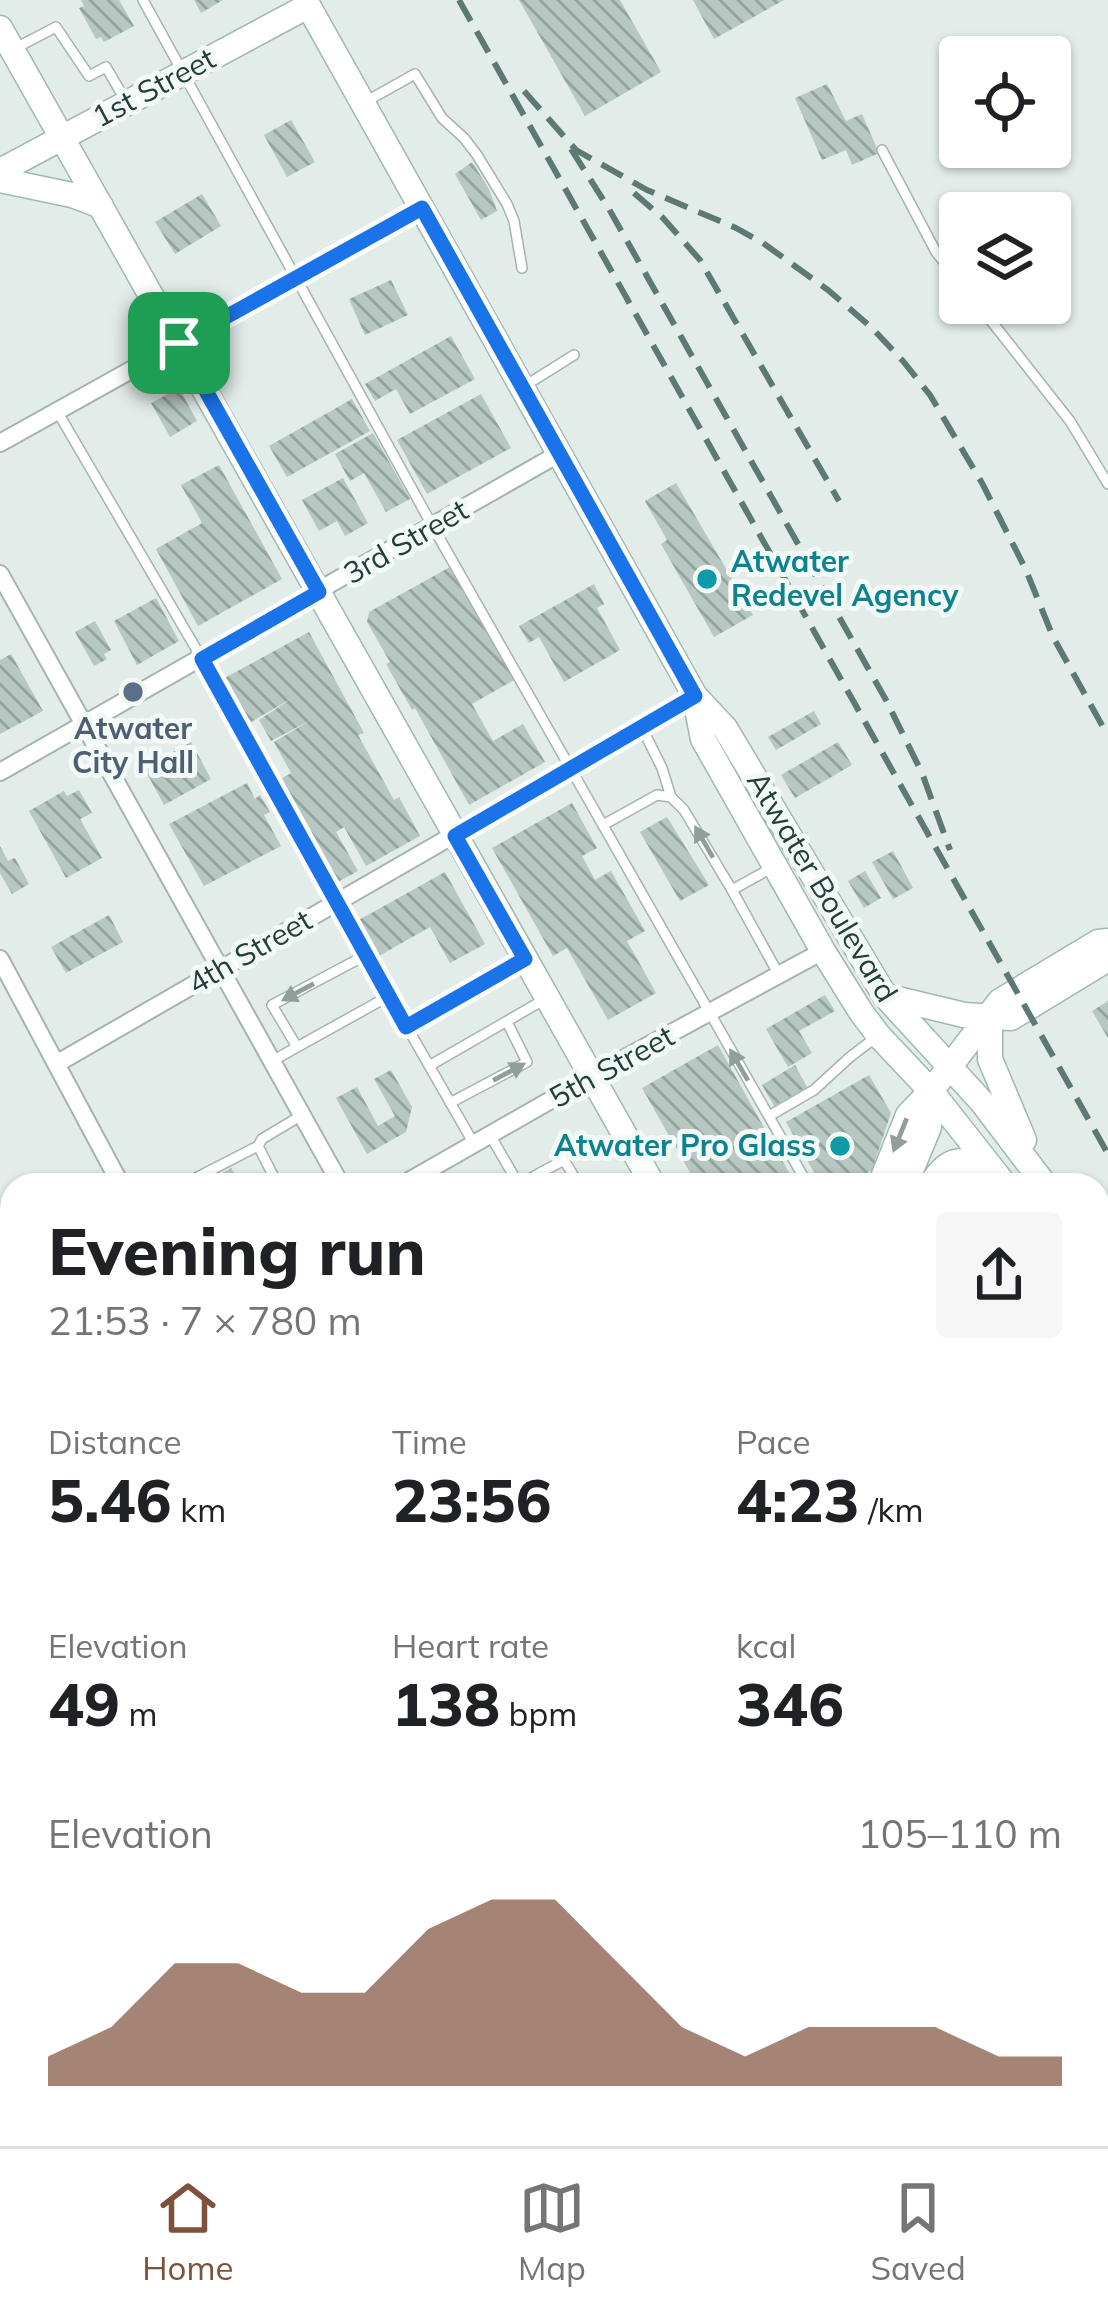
<!DOCTYPE html>
<html lang="en">
<head>
<meta charset="utf-8">
<style>
	:root { --surface:#fff; --page:#f6f6f6; --text:#202124; --muted:#757577; --line:#e0e0e0; --accent:#7f513c }
	body { margin:0; font-family:Mulish,sans-serif; background:var(--page); color:var(--text); height:100vh; display:flex; flex-direction:column; font-size:45px; white-space:nowrap }
	* { box-sizing:border-box; margin:0 }
	p { font-size:39px; color:var(--muted) }
	.icon { flex:none; width:66px; height:66px; fill:none; stroke:currentColor; stroke-width:2; stroke-linecap:round; stroke-linejoin:round }
	.map { position:relative; flex:1; overflow:hidden }
	.sheet { position:absolute; left:0px; top:1173px; width:1110px; height:975px; display:flex; flex-direction:column; background:var(--surface); border-radius:36px 36px 0 0; box-shadow:0 3px 9px #0004 }
	.sheet>* { flex:none }
	.tools { position:absolute; left:939px; top:36px; display:grid; gap:24px }
	.tools a { display:grid; place-items:center; width:132px; height:132px; border-radius:12px; background:var(--surface); box-shadow:0 3px 9px #0004; font-size:60px }
	.pin { position:absolute; display:grid; place-items:center; width:102px; height:102px; color:#fff; margin:-51px; border-radius:24px; box-shadow:0 6px 18px #0006 }
	.round { display:grid; place-items:center; flex:none; width:126px; height:126px; border-radius:12px; background:var(--page) }
	.overview { display:flex; align-items:center; justify-content:space-between; height:204px; padding:0 48px }
	h1 { font-size:66px; font-weight:800; line-height:90px }
	.figures { display:grid; grid-template-columns:repeat(3,1fr); gap:18px; height:204px; padding:12px 48px }
	.figures div { display:grid; align-content:center }
	.figures b { font-size:60px; font-weight:800 }
	.figures small { font-size:33px; font-weight:400 }
	.figures p { font-size:33px }
	.chart { height:336px; padding:24px 48px }
	.chart p { display:flex; justify-content:space-between }
	.chart svg { width:100%; height:216px; margin-top:12px; fill:var(--accent); opacity:.7 }
	.tab-bar { display:flex; justify-content:space-around; align-items:center; height:168px; border-top:3px solid var(--line); background:var(--surface); font-size:33px; color:var(--muted) }
	.tab-bar a { display:grid; justify-items:center; gap:6px }
	.tab-bar .selected { color:var(--accent) }
	.map>svg:first-child { display:block }
	.building { fill:url(#building-back-hatch) }
	.lines { fill:none; stroke-linecap:round; stroke-linejoin:round }
	.lane-casing { stroke:#a5b4b0; stroke-width:12 }
	.street-casing { stroke:#a5b4b0; stroke-width:20 }
	.secondary-casing { stroke:#a0b8b2; stroke-width:27 }
	.lane { stroke:#fff; stroke-width:9 }
	.street { stroke:#fff; stroke-width:16 }
	.secondary { stroke:#fff; stroke-width:24 }
	.rail { stroke:#5c7974; stroke-width:6; stroke-dasharray:24 12; stroke-linecap:butt }
	.oneway { fill:#909e9c }
	.route-casing { stroke:#fff; stroke-width:24 }
	.route { stroke:#1a73e8; stroke-width:15 }
	.culture-dot { fill:#0f9aa8; stroke:#f2f9f6; stroke-width:4.5 }
	.service-dot { fill:#5c6f8a; stroke:#f2f9f6; stroke-width:4.5 }
	.labels { text-anchor:middle; stroke-width:10; stroke-linejoin:round; paint-order:stroke }
	.street-label { font-size:30px; fill:#223e38; stroke:#f2f9f6 }
	.culture-label { font-size:30px; font-weight:bold; fill:#0d838f; stroke:#f2f9f6; text-anchor:start }
	.service-label { font-size:30px; font-weight:bold; fill:#4e5e75; stroke:#f2f9f6 }
</style>
</head>
<body>
<div class="map">
<svg width="1108" height="2146" viewBox="0 0 1108 2146">
	<defs>
		<pattern id="building-back-hatch" width="6" height="6" patternUnits="userSpaceOnUse" patternTransform="scale(3)"><rect width="6" height="6" fill="#b7c7c2"/><path d="M-1 5l2 2M0 0l6 6M5-1l2 2" fill="none" stroke="#94a39f"/></pattern>
	</defs>
	<rect width="100%" height="100%" fill="#e2ece9"/>
	<path class="building" d="M81,0H119L134,26L104,42L101,37L96,39L79,8L84,6Z
		M194,0H223L201,13Z
		M519,0H620L661,72L585,116Z
		M693,0H784L714,39Z
		M827,84L846,121L862,114L879,153L852,165L846,150L822,160L795,98Z
		M291,120L315,162L287,177L264,135Z
		M472,162L489,189L497,211L481,220L455,174Z
		M202,194L221,226L175,254L155,222Z
		M391,280L408,315L365,335L349,299Z
		M451,336L475,379L410,414L396,389L375,401L365,384Z
		M179,388L197,421L170,437L151,403Z
		M481,394L511,448L427,494L397,440Z
		M352,399L370,431L287,477L269,446Z
		M373,433L410,499L386,512L364,473L350,481L335,454Z
		M219,465L282,579L198,626L156,549L202,523L181,485Z
		M343,478L368,523L345,536L337,521L319,531L302,500Z
		M676,483L753,615L714,637L661,544L667,540L645,501Z
		M450,567L514,680L472,704L493,741L523,724L545,762L469,805L415,708L412,710L386,664L390,662L367,622L369,612Z
		M594,584L604,604L597,608L620,650L564,682L539,637L529,643L519,626Z
		M156,598L179,641L137,665L114,621Z
		M95,621L111,650L104,654L107,659L94,666L75,632Z
		M309,632L364,733L358,735L394,800L399,797L420,836L366,866L344,827L336,832L358,871L336,883L279,780L291,773L274,742L311,720L271,741L259,720L294,697L246,725L221,680Z
		M11,654L43,711L0,734V660Z
		M814,711L821,724L776,750L768,737Z
		M191,742L211,779L164,805L144,768Z
		M838,742L852,765L795,798L781,775Z
		M247,783L255,799L260,795L270,812L264,815L281,846L204,886L169,824Z
		M79,790L92,813L80,819L102,858L66,878L29,811L64,791L67,796Z
		M572,803L597,848L582,856L595,880L611,871L645,931L627,941L656,993L608,1020L567,948L553,956L492,848Z
		M667,817L709,885L680,901L640,832Z
		M0,846L8,861L15,858L29,884L12,894L0,873Z
		M893,851L913,888L893,899L872,862Z
		M865,871L881,898L864,908L848,881Z
		M445,872L485,944L450,963L430,927L377,957L357,921Z
		M109,915L123,942L66,973L51,947Z
		M825,995L835,1011L799,1031L812,1053L788,1067L766,1029Z
		M1108,1001V1038L1092,1011Z
		M718,1045L796,1185H745L741,1178L729,1185H697L642,1088Z
		M795,1065L807,1087L774,1106L762,1085Z
		M391,1070L412,1107L406,1132L367,1154L336,1098L357,1087L378,1126L395,1116L374,1079Z
		M869,1075L891,1113L872,1170L846,1185H821L786,1122Z
		M231,1168L241,1185H202Z
		M1098,1632L1108,1650V1684L1098,1690Z
		M803,2136H830L827,2145Z"/>
	<g class="lines">
		<defs>
			<path id="lane" d="M143,0L433,527L808,1185
				M12,50L56,27L89,76L106,67L127,103
				M365,102L415,74L442,118L464,138L477,155L507,204L514,221L522,268
				M882,150L936,252L960,282
				M977,303L1070,421L1108,484
				M523,387L574,355
				M57,411L202,659L336,903L474,1144
				M642,728L662,768L671,797L684,810L732,890
				M603,825L657,795L671,797
				M773,867L732,890L779,975
				M407,1027L522,961
				M297,1047L272,1005L366,955
				M272,1061L389,996
				M429,1066L547,998
				M450,1103L527,1062L507,1022
				M769,1116L814,1090L850,1057L875,1038
				M490,1135L519,1185
				M182,1185L258,1146
				M278,1185L258,1146L262,1139L302,1115
				M518,1185L564,1160L579,1185
				M1098,1522L1108,1526
				M1098,1591L1108,1608
				M1098,1918L1108,1890
				M1016,2146L1020,2136"/>
			<path id="street" d="M0,443L422,208
				M0,574L341,1185
				M0,772L560,453
				M0,959L121,1185
				M56,1064L695,696
				M402,1185L612,1065L823,951
				M0,1412L12,1405
				M1098,1472L1108,1448
				M0,1605L12,1628
				M283,2136L289,2146
				M720,2136L749,2146
				M865,2146L868,2136"/>
			<path id="secondary" d="M305,0L695,696L725,728L885,996L982,1102L1045,1185
				M0,28L653,1185
				M0,171L308,6
				M0,180L72,195L101,206
				M695,699L703,739L823,951L861,1012L879,1036L931,1091L1005,1185
				M885,996L964,1015L1011,1018L1108,959
				M990,1017V1059L1024,1140
				M880,1185L908,1115L931,1091L1000,1001L1098,942L1108,941
				M905,1185L929,1127L931,1091
				M931,1185C949,1154 964,1158 993,1171
				M1098,1267L1108,1284
				M1098,1321L1108,1336
				M1098,1852L1108,1870
				M562,2146L565,2136"/>
		</defs>
		<use href="#lane" class="lane-casing"/>
		<use href="#street" class="street-casing"/>
		<use href="#secondary" class="secondary-casing"/>
		<use href="#lane" class="lane"/>
		<use href="#street" class="street"/>
		<use href="#secondary" class="secondary"/>
		<path class="rail" d="M459,0L1108,1154
			M524,91L576,150L647,190L736,228L763,243L828,290L872,328L903,361L930,395L982,483L1026,570L1053,637L1108,736
			M571,149L609,209L886,700L922,773L950,850
			M634,193L663,218L700,260L839,501"/>
	</g>
	<defs><path id="oneway-solid" d="M-6-.8H1V-3.2L6.5 0L1 3.2V.8H-6Z" transform="scale(3)"/></defs>
	<g class="oneway">
		<use href="#oneway-solid" transform="translate(704 842) rotate(-120)"/>
		<use href="#oneway-solid" transform="translate(298 992) rotate(152)"/>
		<use href="#oneway-solid" transform="translate(739 1065) rotate(-120)"/>
		<use href="#oneway-solid" transform="translate(509 1072) rotate(-28)"/>
		<use href="#oneway-solid" transform="translate(900 1135) rotate(112)"/>
	</g>
	<g class="lines">
		<defs>
			<path id="route" d="M422,208L695,696L455,836L525,959L406,1027L202,659L319,592L179,343Z"/>
		</defs>
		<use href="#route" class="route-casing"/>
		<use href="#route" class="route"/>
	</g>
	<g class="culture-dot">
		<circle cx="707" cy="579" r="12"/>
		<circle cx="840" cy="1146" r="12"/>
	</g>
	<circle class="service-dot" cx="133" cy="692" r="12"/>
	<g class="labels">
		<g class="street-label">
			<text transform="translate(154 88) rotate(-28)" y="10">1st Street</text>
			<text transform="translate(406 542) rotate(-30)" y="10">3rd Street</text>
			<text transform="translate(822 887) rotate(59)" y="10">Atwater Boulevard</text>
			<text transform="translate(250 952) rotate(-30)" y="10">4th Street</text>
			<text transform="translate(612 1067) rotate(-29)" y="10">5th Street</text>
		</g>
		<g class="culture-label">
			<text x="731" y="572">Atwater<tspan x="731" dy="34">Redevel Agency</tspan></text>
			<text x="816" y="1156" text-anchor="end">Atwater Pro Glass</text>
		</g>
		<g class="service-label">
			<text x="133" y="739">Atwater<tspan x="133" dy="34">City Hall</tspan></text>
		</g>
	</g>
</svg>
<div class="tools">
<a><svg class="icon" aria-label="locate" viewBox="0 0 24 24"><circle cx="12" cy="12" r="6"/><path d="M12 2v4M12 18v4M2 12h4M18 12h4"/></svg></a>
<a><svg class="icon" aria-label="layers" viewBox="0 0 24 24"><path d="M12 4l9 5-9 5-9-5zM3 14l9 5 9-5"/></svg></a>
</div>
<div class="pin" style="left:179px;top:343px;background:#1e9e55"><svg class="icon" aria-label="arrive" viewBox="0 0 24 24"><path d="M6 21V4h12l-3 4 3 4H6"/></svg></div>
<section class="sheet">
<div class="overview"><div><h1>Evening run</h1><p>21:53 · 7 × 780 m</p></div><a class="round"><svg class="icon" aria-label="share" viewBox="0 0 24 24"><path d="M12 15V3M7 8l5-5 5 5M5 13v7h14v-7"/></svg></a></div>
<div class="figures">
<div><p>Distance</p><b>5.46<small> km</small></b></div>
<div><p>Time</p><b>23:56</b></div>
<div><p>Pace</p><b>4:23<small> /km</small></b></div>
</div>
<div class="figures">
<div><p>Elevation</p><b>49<small> m</small></b></div>
<div><p>Heart rate</p><b>138<small> bpm</small></b></div>
<div><p>kcal</p><b>346</b></div>
</div>
<div class="chart"><p><span>Elevation</span>105–110 m</p>
<svg viewBox="0 0 160 44" preserveAspectRatio="none"><path d="M0 44V38L10 32L20 19L30 19L40 25L50 25L60 12L70 6L80 6L90 19L100 32L110 38L120 32L130 32L140 32L150 38L160 38V44z"/></svg>
</div>
</section>
</div>
<nav class="tab-bar">
<a class="selected"><svg class="icon" aria-label="home" viewBox="0 0 24 24"><path d="M3 11l9-7 9 7M6 9v11h12V9"/></svg>Home</a>
<a><svg class="icon" aria-label="map" viewBox="0 0 24 24"><path d="M3 6l6-2 6 2 6-2v14l-6 2-6-2-6 2zM9 4v14M15 6v14"/></svg>Map</a>
<a><svg class="icon" aria-label="saved" viewBox="0 0 24 24"><path d="M7 4h10v16l-5-4-5 4z"/></svg>Saved</a>
</nav>
</body>
</html>
